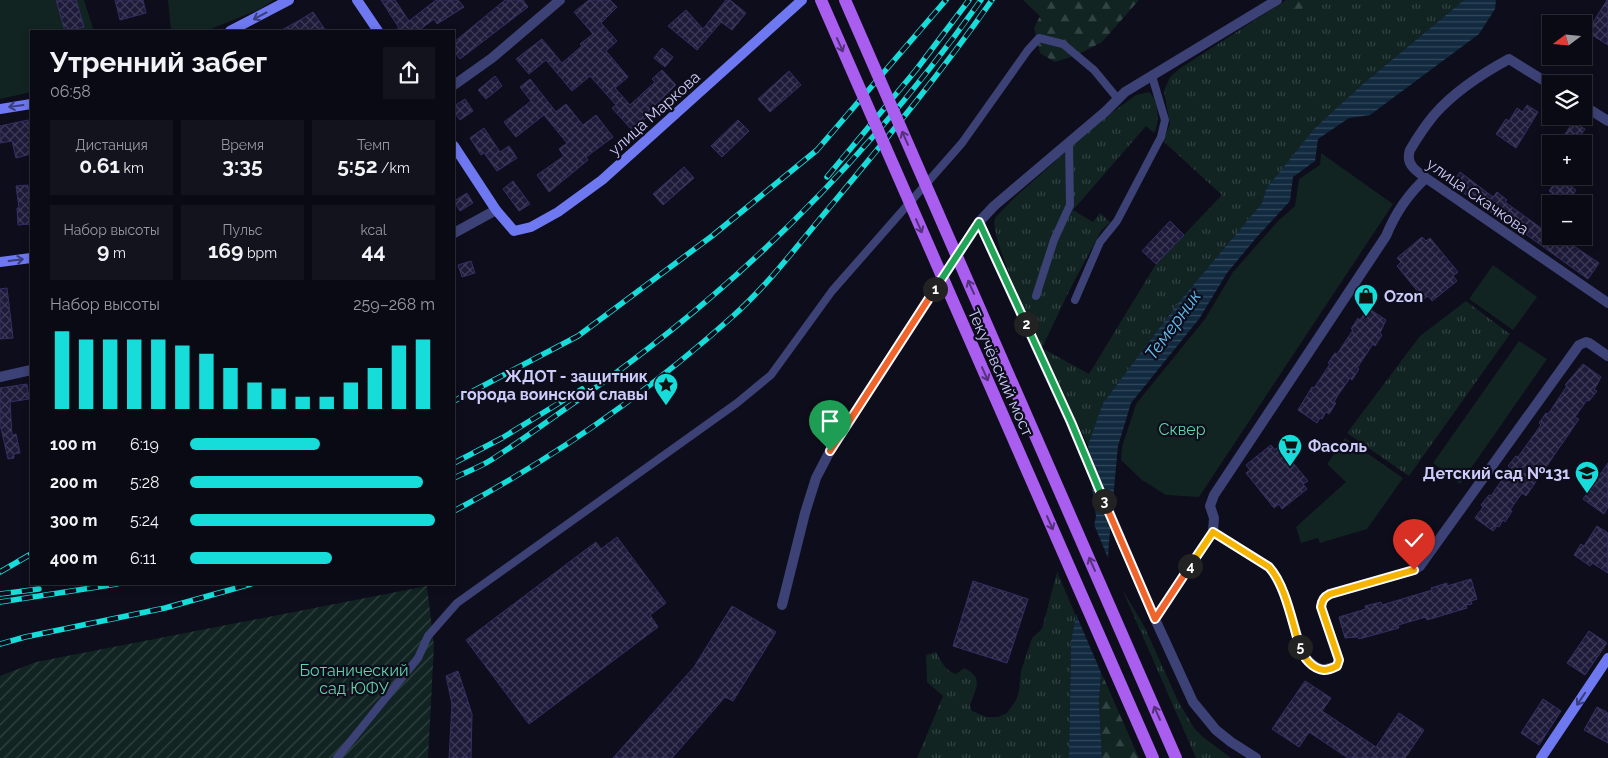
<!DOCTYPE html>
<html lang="ru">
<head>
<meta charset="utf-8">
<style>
	:root { --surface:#0a0a14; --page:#13131d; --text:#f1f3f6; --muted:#999aa0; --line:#2a2b34; --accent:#16dcda }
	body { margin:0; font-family:Raleway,sans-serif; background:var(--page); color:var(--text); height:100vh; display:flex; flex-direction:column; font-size:19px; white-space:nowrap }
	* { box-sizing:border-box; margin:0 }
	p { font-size:16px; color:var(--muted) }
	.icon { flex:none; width:28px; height:28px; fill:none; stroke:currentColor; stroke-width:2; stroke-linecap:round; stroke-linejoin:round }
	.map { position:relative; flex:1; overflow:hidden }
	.drawer { position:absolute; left:30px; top:30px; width:425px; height:555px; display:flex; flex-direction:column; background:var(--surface); border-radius:0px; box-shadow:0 2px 8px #0003,0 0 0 1px var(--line) }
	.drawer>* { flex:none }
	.needle { width:32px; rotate:254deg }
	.buttons { position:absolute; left:1542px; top:15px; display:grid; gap:10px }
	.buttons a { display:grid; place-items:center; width:50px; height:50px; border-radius:0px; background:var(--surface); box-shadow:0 2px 8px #0003,0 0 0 1px var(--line); font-size:25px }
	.pin { position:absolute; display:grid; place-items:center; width:42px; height:42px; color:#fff; margin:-51px -21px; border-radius:50% 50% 50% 0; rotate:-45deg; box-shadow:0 0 5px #0007 }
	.pin .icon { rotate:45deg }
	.km { position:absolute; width:25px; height:25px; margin:-12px; border-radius:50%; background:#222; color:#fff; font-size:14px; line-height:25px; text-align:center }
	.round { display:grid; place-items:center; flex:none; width:52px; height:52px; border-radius:0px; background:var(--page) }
	.overview { display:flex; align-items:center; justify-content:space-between; height:85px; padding:0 20px }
	h1 { font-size:28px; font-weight:700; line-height:38px }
	.figures { display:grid; grid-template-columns:repeat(3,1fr); gap:8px; height:85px; padding:5px 20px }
	.figures div { display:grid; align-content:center; border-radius:0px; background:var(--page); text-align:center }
	.figures b { font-size:21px; font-weight:700 }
	.figures small { font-size:14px; font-weight:400 }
	.figures p { font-size:14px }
	.chart { height:140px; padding:10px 20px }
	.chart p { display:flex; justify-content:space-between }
	.chart svg { width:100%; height:90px; margin-top:5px; stroke:var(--accent); stroke-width:6 }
	ul { padding:0 20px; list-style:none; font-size:16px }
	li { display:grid; grid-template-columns:80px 60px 1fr; align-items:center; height:38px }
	li i { height:12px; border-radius:6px; background:var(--accent) }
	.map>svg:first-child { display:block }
	.grass { fill:url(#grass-tufts) }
	.forest { fill:url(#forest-firs) }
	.park { fill:#112422 }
	.garden { fill:url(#garden-furrows) }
	.water { fill:url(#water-rules) }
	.pier { fill:#0e0d1b }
	.building { fill:url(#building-cross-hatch); stroke:#342f64 }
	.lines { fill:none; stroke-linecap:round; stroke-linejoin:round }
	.lane { stroke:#3c4176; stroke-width:8 }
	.street { stroke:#3c4176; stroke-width:10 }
	.secondary { stroke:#6d78f1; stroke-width:10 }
	.rail-casing { stroke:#16dcda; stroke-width:5.5 }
	.rail { stroke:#0e0d1b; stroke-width:4; stroke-dasharray:11; stroke-linecap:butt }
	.primary-bridge { stroke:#a95eef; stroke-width:12 }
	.oneway { stroke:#393d7b }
	.oneway2 { stroke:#54317a }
	.split-1-casing { stroke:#fff; stroke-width:10 }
	.split-2-casing { stroke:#fff; stroke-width:10 }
	.split-3-casing { stroke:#fff; stroke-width:10 }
	.split-4-casing { stroke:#fff; stroke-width:10 }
	.split-5-casing { stroke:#fff; stroke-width:10 }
	.split-6-casing { stroke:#fff; stroke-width:10 }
	.split-1 { stroke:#f0652b; stroke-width:6 }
	.split-2 { stroke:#22a559; stroke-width:6 }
	.split-3 { stroke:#22a559; stroke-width:6 }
	.split-4 { stroke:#f0652b; stroke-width:6 }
	.split-5 { stroke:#f5b400; stroke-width:6 }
	.split-6 { stroke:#f5b400; stroke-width:6 }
	.labels { text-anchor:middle; stroke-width:4.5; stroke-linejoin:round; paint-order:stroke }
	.street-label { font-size:16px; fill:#ccccfa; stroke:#0e0d1b }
	.poi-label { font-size:16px; font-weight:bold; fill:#ccccfa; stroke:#0e0d1b; text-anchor:start }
	.park-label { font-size:16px; fill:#61d2a9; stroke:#0e0d1b }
	.water-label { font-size:18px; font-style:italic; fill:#64bff0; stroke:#0e0d1b }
</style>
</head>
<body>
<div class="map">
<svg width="1608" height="758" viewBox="0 0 1608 758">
	<defs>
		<pattern id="grass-tufts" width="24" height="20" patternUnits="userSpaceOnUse" patternTransform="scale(1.25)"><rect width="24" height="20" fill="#112422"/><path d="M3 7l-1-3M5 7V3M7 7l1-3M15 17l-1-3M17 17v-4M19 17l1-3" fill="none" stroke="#324343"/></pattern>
		<pattern id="forest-firs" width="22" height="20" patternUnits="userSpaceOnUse" patternTransform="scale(1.25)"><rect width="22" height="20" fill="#112422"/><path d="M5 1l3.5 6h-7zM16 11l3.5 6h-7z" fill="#324343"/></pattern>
		<pattern id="garden-furrows" width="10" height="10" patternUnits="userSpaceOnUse" patternTransform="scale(1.25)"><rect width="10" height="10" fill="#112422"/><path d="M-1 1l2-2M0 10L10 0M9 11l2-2" fill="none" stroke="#324343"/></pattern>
		<pattern id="water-rules" width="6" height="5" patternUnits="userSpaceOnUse" patternTransform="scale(1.25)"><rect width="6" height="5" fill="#122a3f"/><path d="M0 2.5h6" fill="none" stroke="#33485c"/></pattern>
		<pattern id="building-cross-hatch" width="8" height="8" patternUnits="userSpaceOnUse" patternTransform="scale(1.25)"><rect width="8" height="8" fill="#1e1b3a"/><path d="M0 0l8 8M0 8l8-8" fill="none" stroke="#3e3b57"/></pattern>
	</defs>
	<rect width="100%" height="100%" fill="#0e0d1b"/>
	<path class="grass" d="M1286,0H1288V2L1298,11L1321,0H1464L1364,83L1266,189L1262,203L1179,302L1103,403L1088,445C1073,413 986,241 995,218L1014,198L1102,120L1136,95L1149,92C1159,101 1160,122 1154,133L1146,126L1073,210L1093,222L1100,213L1110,222L1101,231L1069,291L1042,348L1089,374L1156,264L1222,195L1163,141L1170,124L1164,91L1170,77L1179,69Z
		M1466,301L1510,334L1409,476L1347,433L1420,336Z
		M1057,572L1076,616L1071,641L1069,758H917L943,696L927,682L926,655L936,652C942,662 945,671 956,674L964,668C985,678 975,689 970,706L972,711L986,717H998L1007,713L1016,700L1019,691L1021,671L1032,638L1042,629Z
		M1122,589L1144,626L1178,701L1194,728L1203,737L1231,758H1196Z"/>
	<path class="forest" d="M1023,0H1139L1102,42L1077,55L1055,62L1040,53L1034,28L1040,16Z
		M1288,0H1321L1298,11L1289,6Z
		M1101,672L1139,758H1102L1099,703Z"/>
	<path class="park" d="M0,0H84L94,31H31V92L0,99Z
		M168,0H274L258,10L206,31H171Z
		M1321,153L1393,204L1199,497L1166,495L1142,480L1121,460L1122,447L1136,404L1205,319L1233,272L1278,221L1295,206L1299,179L1320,165Z
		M1493,265L1537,297L1513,330L1469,299Z
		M1519,341L1547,359L1460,484L1433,463Z
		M1345,438L1403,478L1367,529L1320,543L1318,538L1301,543L1296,527L1346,482L1327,464Z"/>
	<path class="garden" d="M427,586L434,646L428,758H0V676L36,662Z"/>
	<path class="water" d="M1464,0H1496L1495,9L1479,34L1370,115L1349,118L1318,139L1315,161L1293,177L1290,201L1256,238L1227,273L1199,319L1131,403L1118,446L1109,542L1099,703L1102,758H1069L1071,641L1096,516L1092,488L1088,445L1103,403L1179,302L1262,203L1266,189L1315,128L1364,83Z"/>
	<path class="pier" d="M1093,522L1110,563L1103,677L1075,612Z"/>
	<path class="building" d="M56,0H76L84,27L65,31Z
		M115,0H143L146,13L120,20Z
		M381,0H395L409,21L436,0H458L464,7L437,24L434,19L418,31H395L399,28Z
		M505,0H523L528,7L460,59L454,51V42Z
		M589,0H610L617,7L601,23L617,41L606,51L628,77L615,88L630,105L655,82L652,79L662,70L676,85L648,112L650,114L632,130L612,108L616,105L590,76L572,91L546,60L529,74L516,59L542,39L562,63L582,46L580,44L593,34L574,12Z
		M726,0H730L746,13L732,30L721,22L697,50L668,26L686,10L703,29Z
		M1607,0H1608V45L1587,32Z
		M313,12L326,31H280L300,20Z
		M662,48L673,57L665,67L654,58Z
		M789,71L801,85L770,112L758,99Z
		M495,76L502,86L486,99L478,90Z
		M530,79L556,112L566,104L583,125L596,115L613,137L586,157L588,160L549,192L537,175L564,156L559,149L567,143L544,115L516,137L504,122L531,101L520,87Z
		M465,99L473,111L460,120L454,112V106Z
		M1527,105L1538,112L1516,148L1496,134L1506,119L1509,121L1517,108L1523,112Z
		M28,120L31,135V154L16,158L12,141L0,143V126Z
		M738,120L749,131L722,157L711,146Z
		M1573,122L1585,129L1575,144H1572L1563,137Z
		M484,128L500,152L509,146L517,158L497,171L484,153L481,155L470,138Z
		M684,167L694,178L663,205L653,194Z
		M1460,172L1493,197L1497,192L1507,200L1505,202L1541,228L1542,226L1551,233V236H1556L1561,240L1562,238L1599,263L1588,279L1524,233L1496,214L1495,215L1451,184Z
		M1559,176H1574L1568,184L1576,190L1567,204L1549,191Z
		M513,181L530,204L519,211L503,189Z
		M28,185L31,224L18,225L17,208H19L16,186Z
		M467,193L473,203L460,211L454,201Z
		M1170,221L1184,235L1156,264L1142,251Z
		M1422,237L1426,241L1430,238L1458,272L1453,276L1457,281L1432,301L1428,296L1424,299L1397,266L1401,262L1397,258Z
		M471,261L475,273L462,277L458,265Z
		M7,288L13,338L0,339V289Z
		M1368,308L1386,320L1380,333L1382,335L1375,346L1373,344L1357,368L1359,369L1352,380L1350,378L1338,395L1334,402L1336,403L1329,414L1326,412L1322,419L1320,418L1317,423L1298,410L1312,387L1314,388L1330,364L1328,363L1335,353L1337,354L1353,330L1351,329L1358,318L1360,320Z
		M1583,364L1601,377L1594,390L1597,391L1589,401L1587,400L1575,417L1579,419L1526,496L1522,493L1510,510L1512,511L1505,522L1503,520L1499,527L1497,526L1493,531L1475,518L1483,507L1481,505L1489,495L1491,496L1510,468L1508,466L1516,456L1518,457L1541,425L1539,423L1546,413L1548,414L1567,386L1565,385Z
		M27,384L29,399L10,402L12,435L16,434L20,453L14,454V458L8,459L1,428H0V388Z
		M1271,445L1275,450L1279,446L1308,481L1303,484L1307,489L1282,509L1279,504L1274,508L1246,473L1250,470L1246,465Z
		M1608,463V507L1604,514L1583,499Z
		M1597,526L1608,533V573L1592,563L1590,566L1574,555L1581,544L1584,546Z
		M617,537L666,603L650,615L658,627L529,724L466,640L596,542L601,549Z
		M1471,579L1477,599L1471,601L1472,604L1466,605L1467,608L1427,620L1426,617L1398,625L1399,628L1359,639L1358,637L1345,638L1339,617L1366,609L1365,606L1381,602L1382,605L1432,590L1431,588L1447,583V586Z
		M973,581L1028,599L1007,663L953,646Z
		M732,606L776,632L733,701L725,697L672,758H613L694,667Z
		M1589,631L1607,643L1585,675L1567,663Z
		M458,671L472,714L471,758H449L452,704L446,676Z
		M1305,681L1331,698L1322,711L1376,747L1399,713L1424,730L1405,758H1348L1309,732L1299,747L1272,729Z
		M1543,699L1561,711L1539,745L1521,733Z
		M1597,707L1608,713V743L1584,730Z"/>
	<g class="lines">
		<path class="lane" d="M1036,296L1054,240L1070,205L1069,142
			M1075,300L1100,242L1117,221L1161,137L1165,120L1152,76
			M337,758L418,658L428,636L457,603L737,403L771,375L832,291L962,143L1028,50L1039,38L1063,44L1094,70L1118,99"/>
		<path class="street" d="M454,85L492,58L560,0
			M1551,85L1509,59C1483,73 1454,92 1434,115C1425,126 1417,138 1410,150C1405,164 1416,171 1426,178L1608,303
			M1584,106L1608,121
			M979,222L1071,423L1155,619L1193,702L1216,730L1231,742L1256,758
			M454,233L496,210
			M0,377L31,370
			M1213,532L1269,567C1286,586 1294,628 1302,653C1307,661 1313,666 1322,670L1337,666L1339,660L1321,607C1322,600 1324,597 1330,594L1414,570L1420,566L1579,345L1586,342L1589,343L1608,356
			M782,605L805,513L816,478L830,451L979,222L994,206L1106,111L1125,92L1277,0
			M1155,619L1213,532L1214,518L1210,506L1214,495L1386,236C1395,214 1408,194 1426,178"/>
		<path class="secondary" d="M357,0L378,31
			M230,31L289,0
			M0,109L31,104
			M454,146L496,210L514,231L531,227L558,212L602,180L802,0
			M0,262L31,258
			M1541,758L1608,658"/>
		<defs>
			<path id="rail" d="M827,177L916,70L969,0
				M454,401L578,336L712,236L817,150L946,0
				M454,463L502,438L582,389
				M454,478C466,472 480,467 491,460C521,441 549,420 578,400C735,291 871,155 981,0
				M454,511C554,458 647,393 732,317C770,283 801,241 834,202C889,136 943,70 992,0
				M0,572L31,554
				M0,594L39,589
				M0,602L117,584
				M0,644L25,637L165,608L251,584"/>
		</defs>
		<use href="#rail" class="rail-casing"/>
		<use href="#rail" class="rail"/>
		<path class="primary-bridge" d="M821,0L1153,758
			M845,0L1176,758"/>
	</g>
	<defs><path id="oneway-shaft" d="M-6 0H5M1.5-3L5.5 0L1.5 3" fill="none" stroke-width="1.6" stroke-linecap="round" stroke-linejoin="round" transform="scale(1.25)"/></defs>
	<g class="oneway">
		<use href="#oneway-shaft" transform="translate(260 16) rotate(152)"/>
		<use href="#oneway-shaft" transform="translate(16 106) rotate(172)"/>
		<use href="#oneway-shaft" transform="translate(16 260) rotate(-7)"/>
		<use href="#oneway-shaft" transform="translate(1581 699) rotate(124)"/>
	</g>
	<g class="oneway2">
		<use href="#oneway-shaft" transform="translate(840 45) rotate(66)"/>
		<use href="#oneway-shaft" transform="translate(905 138) rotate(-114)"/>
		<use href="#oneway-shaft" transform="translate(919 226) rotate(66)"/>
		<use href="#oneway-shaft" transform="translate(971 287) rotate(-114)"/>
		<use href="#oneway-shaft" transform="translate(985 374) rotate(66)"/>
		<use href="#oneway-shaft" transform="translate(1050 523) rotate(66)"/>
		<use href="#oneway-shaft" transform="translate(1092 564) rotate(-114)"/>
		<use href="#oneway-shaft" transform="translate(1157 713) rotate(-114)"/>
	</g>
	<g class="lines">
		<defs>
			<path id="split-1" d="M830,451L935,289"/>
			<path id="split-2" d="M935,289L979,222L1026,324"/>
			<path id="split-3" d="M1026,324L1071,422L1104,501"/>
			<path id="split-4" d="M1104,501L1155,619L1190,566"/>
			<path id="split-5" d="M1190,566L1213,532L1269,567C1286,586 1292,623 1300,647"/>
			<path id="split-6" d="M1300,647C1303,657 1312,669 1324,670C1328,670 1333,668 1337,666L1339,660L1321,607C1322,600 1324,597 1330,594L1414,570"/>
		</defs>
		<use href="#split-1" class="split-1-casing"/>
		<use href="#split-2" class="split-2-casing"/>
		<use href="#split-3" class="split-3-casing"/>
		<use href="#split-4" class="split-4-casing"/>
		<use href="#split-5" class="split-5-casing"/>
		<use href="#split-6" class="split-6-casing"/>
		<use href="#split-1" class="split-1"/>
		<use href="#split-2" class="split-2"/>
		<use href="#split-3" class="split-3"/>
		<use href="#split-4" class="split-4"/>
		<use href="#split-5" class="split-5"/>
		<use href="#split-6" class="split-6"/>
	</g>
	<defs>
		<symbol id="shop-pin" viewBox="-11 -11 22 30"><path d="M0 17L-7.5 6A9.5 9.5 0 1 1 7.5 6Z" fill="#16dcda" stroke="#0e0d1b"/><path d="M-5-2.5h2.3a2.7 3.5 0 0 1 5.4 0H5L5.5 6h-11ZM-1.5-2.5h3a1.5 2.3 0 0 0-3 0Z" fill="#111"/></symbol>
		<symbol id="sight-pin" viewBox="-11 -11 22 30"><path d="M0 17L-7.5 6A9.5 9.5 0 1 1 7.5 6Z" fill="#16dcda" stroke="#0e0d1b"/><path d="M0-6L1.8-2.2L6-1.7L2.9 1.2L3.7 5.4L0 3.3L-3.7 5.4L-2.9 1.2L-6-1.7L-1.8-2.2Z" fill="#111"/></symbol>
		<symbol id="supermarket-pin" viewBox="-11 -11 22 30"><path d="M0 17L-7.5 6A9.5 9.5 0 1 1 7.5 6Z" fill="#16dcda" stroke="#0e0d1b"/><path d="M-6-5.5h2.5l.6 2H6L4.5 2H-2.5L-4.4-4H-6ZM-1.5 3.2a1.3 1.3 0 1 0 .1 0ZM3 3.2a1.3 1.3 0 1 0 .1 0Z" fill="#111"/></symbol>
		<symbol id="school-pin" viewBox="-11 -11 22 30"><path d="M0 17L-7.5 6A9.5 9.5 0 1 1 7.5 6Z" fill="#16dcda" stroke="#0e0d1b"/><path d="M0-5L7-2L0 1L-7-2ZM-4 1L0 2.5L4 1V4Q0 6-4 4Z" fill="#111"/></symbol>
	</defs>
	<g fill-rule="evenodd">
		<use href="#shop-pin" x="1352" y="282" width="28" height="38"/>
		<use href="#sight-pin" x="652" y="371" width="28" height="38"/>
		<use href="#supermarket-pin" x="1276" y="432" width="28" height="38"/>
		<use href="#school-pin" x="1573" y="459" width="28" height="38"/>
	</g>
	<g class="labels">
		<g class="street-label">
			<text transform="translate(654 113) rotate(-42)" y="6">улица Маркова</text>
			<text transform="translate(1478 196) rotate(35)" y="6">улица Скачкова</text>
			<text transform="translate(1001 372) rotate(66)" y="6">Текучёвский мост</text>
		</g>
		<g class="poi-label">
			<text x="1384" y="302">Ozon</text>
			<text x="648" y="382" text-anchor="end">ЖДОТ - защитник<tspan x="648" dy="18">города воинской славы</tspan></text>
			<text x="1308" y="452">Фасоль</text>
			<text x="1570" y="479" text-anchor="end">Детский сад №131</text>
		</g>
		<g class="park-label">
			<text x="1182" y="435">Сквер</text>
			<text x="354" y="676">Ботанический<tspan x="354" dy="18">сад ЮФУ</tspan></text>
		</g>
		<g class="water-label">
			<text transform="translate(1173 325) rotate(-54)" y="6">Темерник</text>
		</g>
	</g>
</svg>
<div class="buttons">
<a><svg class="needle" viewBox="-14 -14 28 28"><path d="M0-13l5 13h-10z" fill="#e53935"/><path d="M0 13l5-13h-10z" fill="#999aa0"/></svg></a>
<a><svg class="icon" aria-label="layers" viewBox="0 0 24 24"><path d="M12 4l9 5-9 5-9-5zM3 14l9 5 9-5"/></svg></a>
<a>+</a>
<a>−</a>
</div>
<div class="pin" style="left:830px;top:451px;background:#1e9e55"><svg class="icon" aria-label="arrive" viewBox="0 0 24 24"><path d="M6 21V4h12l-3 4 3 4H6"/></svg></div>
<div class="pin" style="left:1414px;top:570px;background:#d93025"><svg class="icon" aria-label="check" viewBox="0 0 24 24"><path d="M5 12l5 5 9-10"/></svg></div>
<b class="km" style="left:935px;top:289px">1</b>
<b class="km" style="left:1026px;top:324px">2</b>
<b class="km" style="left:1104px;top:501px">3</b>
<b class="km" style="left:1190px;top:566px">4</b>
<b class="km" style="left:1300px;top:647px">5</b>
<section class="drawer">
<div class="overview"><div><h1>Утренний забег</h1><p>06:58</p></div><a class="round"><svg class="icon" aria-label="share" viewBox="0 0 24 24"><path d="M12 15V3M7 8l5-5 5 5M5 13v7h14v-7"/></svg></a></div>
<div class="figures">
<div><p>Дистанция</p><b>0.61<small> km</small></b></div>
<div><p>Время</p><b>3:35</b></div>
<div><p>Темп</p><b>5:52<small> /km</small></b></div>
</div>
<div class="figures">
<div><p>Набор высоты</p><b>9<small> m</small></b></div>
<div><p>Пульс</p><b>169<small> bpm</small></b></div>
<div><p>kcal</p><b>44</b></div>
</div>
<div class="chart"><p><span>Набор высоты</span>259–268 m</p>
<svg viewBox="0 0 160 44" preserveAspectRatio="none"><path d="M5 44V6M15 44V10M25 44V10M35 44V10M45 44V10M55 44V13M65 44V17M75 44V24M85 44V31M95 44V34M105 44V38M115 44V38M125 44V31M135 44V24M145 44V13M155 44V10"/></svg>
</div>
<ul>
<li><b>100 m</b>6:19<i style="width:53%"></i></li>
<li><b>200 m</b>5:28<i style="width:95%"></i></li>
<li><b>300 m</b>5:24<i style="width:100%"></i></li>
<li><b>400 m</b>6:11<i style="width:58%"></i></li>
</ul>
</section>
</div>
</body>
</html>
